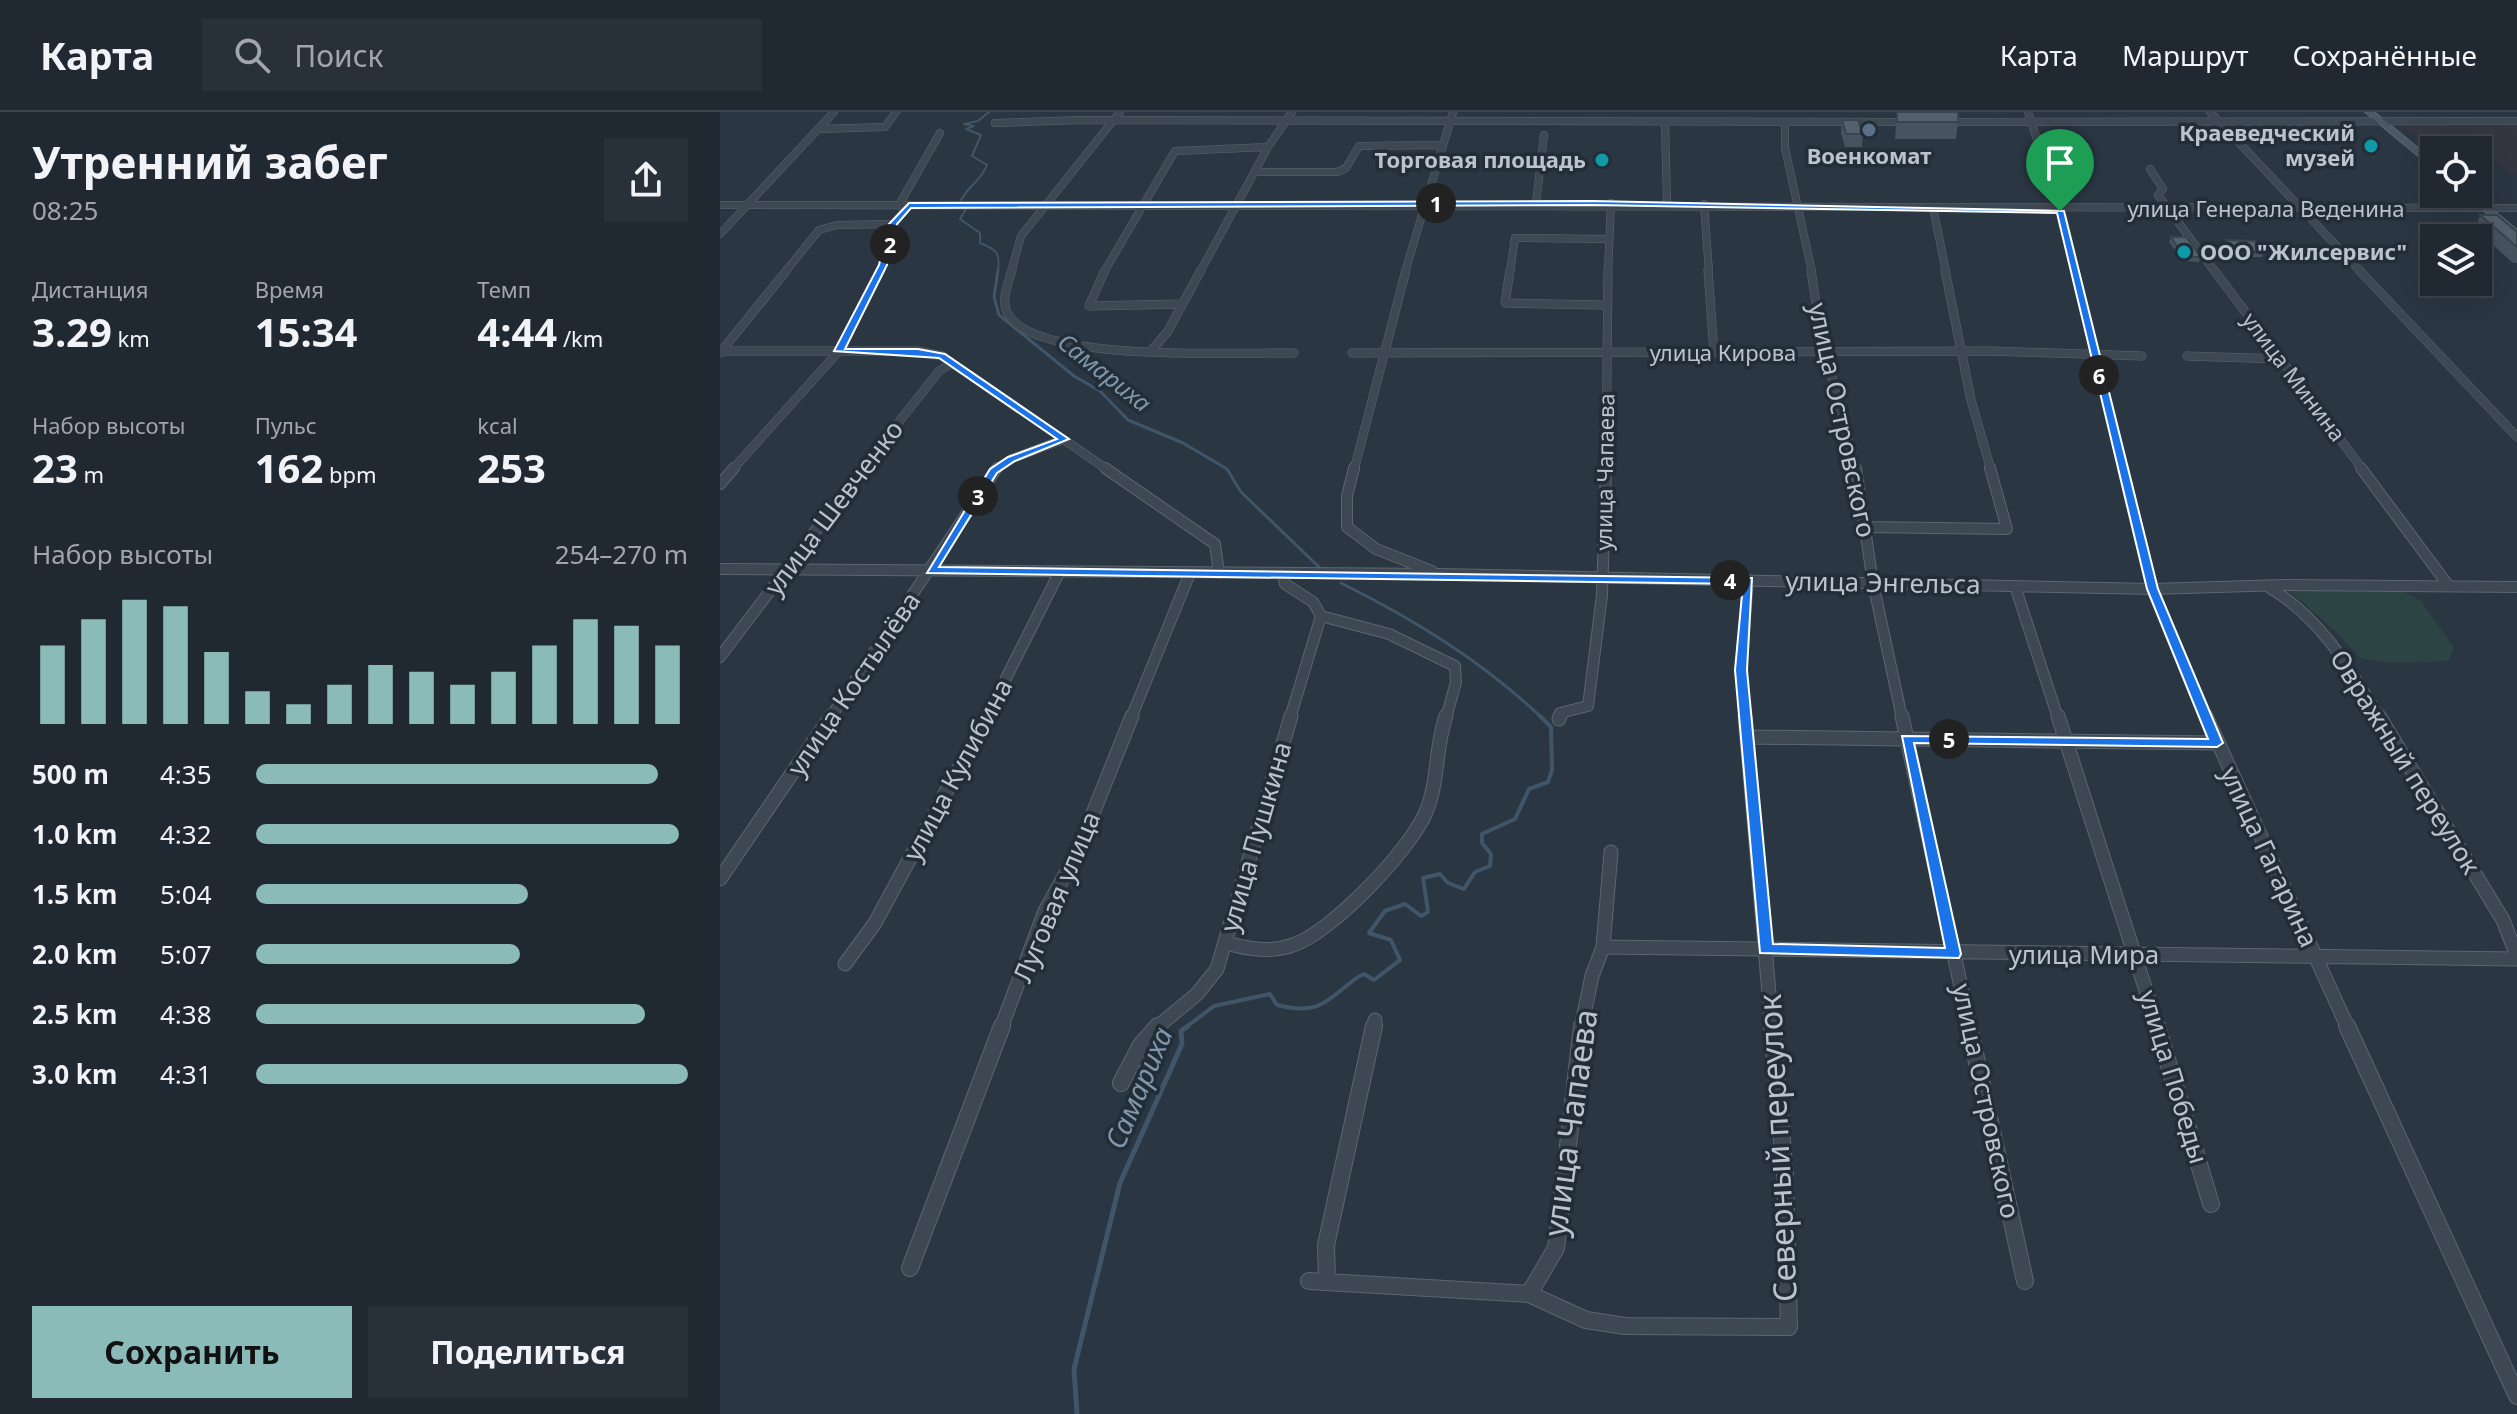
<!DOCTYPE html>
<html lang="ru">
<head>
<meta charset="utf-8">
<style>
	:root { --surface:#202832; --page:#28303a; --text:#f1f3f6; --muted:#a2a6ac; --line:#3d444d; --accent:#8bbbb9 }
	body { margin:0; font-family:"Noto Sans",sans-serif; background:var(--page); color:var(--text); height:100vh; display:flex; flex-direction:column; font-size:30px; white-space:nowrap }
	* { box-sizing:border-box; margin:0 }
	p { font-size:26px; color:var(--muted) }
	.icon { flex:none; width:44px; height:44px; fill:none; stroke:currentColor; stroke-width:2; stroke-linecap:round; stroke-linejoin:round }
	.map { position:relative; flex:1; overflow:hidden }
	.panel { display:flex; flex-direction:column; background:var(--surface); width:720px }
	.panel>* { flex:none }
	.tools { position:absolute; left:1700px; top:24px; display:grid; gap:16px }
	.tools a { display:grid; place-items:center; width:72px; height:72px; border-radius:0px; background:var(--surface); box-shadow:0 8px 32px #0002,0 0 0 2px var(--line); font-size:40px }
	.pin { position:absolute; display:grid; place-items:center; width:68px; height:68px; color:#fff; margin:-82px -34px; border-radius:50% 50% 50% 0; rotate:-45deg; box-shadow:0 0 8px #0007 }
	.pin .icon { rotate:45deg }
	.km { position:absolute; width:40px; height:40px; margin:-20px; border-radius:50%; background:#222; color:#fff; font-size:22px; line-height:40px; text-align:center }
	.round { display:grid; place-items:center; flex:none; width:84px; height:84px; border-radius:0px; background:var(--page) }
	.summary { display:flex; align-items:center; justify-content:space-between; height:136px; padding:0 32px }
	h1 { font-size:44px; font-weight:700; line-height:60px }
	.figures { display:grid; grid-template-columns:repeat(3,1fr); gap:12px; height:136px; padding:8px 32px }
	.figures div { display:grid; align-content:center }
	.figures b { font-size:40px; font-weight:700 }
	.figures small { font-size:22px; font-weight:400 }
	.figures p { font-size:22px }
	.chart { height:224px; padding:16px 32px }
	.chart p { display:flex; justify-content:space-between }
	.chart svg { width:100%; height:144px; margin-top:8px; stroke:var(--accent); stroke-width:6 }
	.action { display:flex; gap:16px; margin-top:auto; padding:16px 32px }
	.action a { flex:1; height:92px; border-radius:0px; background:var(--accent); color:#111; font-size:32px; font-weight:700; line-height:92px; text-align:center }
	.action a+a { background:var(--page); color:var(--text) }
	ul { padding:0 32px; list-style:none; font-size:26px }
	li { display:grid; grid-template-columns:128px 96px 1fr; align-items:center; height:60px }
	li i { height:20px; border-radius:10px; background:var(--accent) }
	header { display:flex; align-items:center; gap:48px; box-sizing:border-box; height:112px; padding:0 40px; background:var(--surface); border-bottom:2px solid var(--line) }
	header strong { font-size:38px }
	nav { display:flex; gap:44px; margin-inline-start:auto; font-size:28px }
	.search { width:560px; height:72px; background:var(--page); display:flex; align-items:center; gap:20px; box-sizing:border-box; padding:0 28px; border-radius:0px; color:var(--muted); font-size:30px }
	main { display:flex; flex:1; min-height:0 }
	.map>svg:first-child { display:block }
	.medical { fill:#363643 }
	.green { fill:#2d4444 }
	.lines { fill:none; stroke-linecap:round; stroke-linejoin:round }
	.stream-far3 { stroke:#415569; stroke-width:2 }
	.stream-far2 { stroke:#415569; stroke-width:3 }
	.stream-far1 { stroke:#415569; stroke-width:4 }
	.stream { stroke:#415569; stroke-width:5 }
	.street-far4-casing { stroke:#5c666f; stroke-width:8 }
	.street-far3-casing { stroke:#5c666f; stroke-width:9 }
	.street-far2-casing { stroke:#5c666f; stroke-width:12 }
	.street-far1-casing { stroke:#5c666f; stroke-width:15 }
	.street-casing { stroke:#5c666f; stroke-width:18 }
	.secondary-casing { stroke:#5c666f; stroke-width:2 }
	.street-far4 { stroke:#3e4852; stroke-width:7 }
	.street-far3 { stroke:#3e4852; stroke-width:8 }
	.street-far2 { stroke:#3e4852; stroke-width:10 }
	.street-far1 { stroke:#3e4852; stroke-width:13 }
	.street { stroke:#3e4852; stroke-width:16 }
	.secondary { fill:#4c5865; fill-rule:evenodd }
	.wall { fill:#47535e }
	.building { fill:#53616d; stroke:#3a444c; stroke-width:2 }
	.route { fill:#1a73e8; stroke:#fff; stroke-width:2; fill-rule:evenodd }
	.service-dot { fill:#5c6f8a; stroke:#222d37; stroke-width:3 }
	.culture-dot { fill:#0f9aa8; stroke:#222d37; stroke-width:3 }
	.labels { text-anchor:middle; stroke-width:7; stroke-linejoin:round; paint-order:stroke }
	.far-poi-label { font-size:22px; font-weight:bold; fill:#bbc3cc; stroke:#222d37; text-anchor:end }
	.far-street-label { font-size:22px; fill:#bbc3cc; stroke:#222d37 }
	.far-water-label { font-size:24px; font-style:italic; fill:#7f96ab; stroke:#222d37 }
	.street-label { font-size:26px; fill:#bbc3cc; stroke:#222d37 }
	.water-label { font-size:28px; font-style:italic; fill:#7f96ab; stroke:#222d37 }
	.near-street-label { font-size:32px; fill:#bbc3cc; stroke:#222d37 }
</style>
</head>
<body>
<header>
<strong>Карта</strong>
<div class="search"><svg class="icon" aria-label="search" viewBox="0 0 24 24"><circle cx="10" cy="10" r="6"/><path d="M15 15l6 6"/></svg>Поиск</div>
<nav><a>Карта</a><a>Маршрут</a><a>Сохранённые</a></nav>
</header>
<main>
<section class="panel">
<div class="summary"><div><h1>Утренний забег</h1><p>08:25</p></div><a class="round"><svg class="icon" aria-label="share" viewBox="0 0 24 24"><path d="M12 15V3M7 8l5-5 5 5M5 13v7h14v-7"/></svg></a></div>
<div class="figures">
<div><p>Дистанция</p><b>3.29<small> km</small></b></div>
<div><p>Время</p><b>15:34</b></div>
<div><p>Темп</p><b>4:44<small> /km</small></b></div>
</div>
<div class="figures">
<div><p>Набор высоты</p><b>23<small> m</small></b></div>
<div><p>Пульс</p><b>162<small> bpm</small></b></div>
<div><p>kcal</p><b>253</b></div>
</div>
<div class="chart"><p><span>Набор высоты</span>254–270 m</p>
<svg viewBox="0 0 160 44" preserveAspectRatio="none"><path d="M5 44V20M15 44V12M25 44V6M35 44V8M45 44V22M55 44V34M65 44V38M75 44V32M85 44V26M95 44V28M105 44V32M115 44V28M125 44V20M135 44V12M145 44V14M155 44V20"/></svg>
</div>
<ul>
<li><b>500 m</b>4:35<i style="width:93%"></i></li>
<li><b>1.0 km</b>4:32<i style="width:98%"></i></li>
<li><b>1.5 km</b>5:04<i style="width:63%"></i></li>
<li><b>2.0 km</b>5:07<i style="width:61%"></i></li>
<li><b>2.5 km</b>4:38<i style="width:90%"></i></li>
<li><b>3.0 km</b>4:31<i style="width:100%"></i></li>
</ul>
<div class="action"><a>Сохранить</a><a>Поделиться</a></div>
</section>
<div class="map">
<svg width="1797" height="1302" viewBox="0 0 1797 1302">
	<rect width="100%" height="100%" fill="#2a3642"/>
	<path class="medical" d="M1682,14H1797V65L1767,42H1758V38L1714,40Z"/>
	<path class="green" d="M1572,477H1679L1701,489L1734,536L1729,549L1671,551L1640,546L1616,520L1571,480Z"/>
	<g class="lines">
		<path class="stream-far3" d="M241,88C249,73 261,69 267,53L252,44L261,23L246,17L254,14L244,12L258,9L269,0
			M246,97L240,107L260,121V131C278,138 280,141 278,160"/>
		<path class="stream-far2" d="M278,158L274,185L279,203L354,264L380,279L408,308L463,331L507,357L521,380L599,455
			M621,471C695,508 762,549 822,606"/>
		<path class="stream-far1" d="M465,916L494,894L550,882L557,893C601,904 606,888 638,865L644,862L654,868L680,848L671,828L649,821L665,799L685,792L701,804L708,800L703,766L720,762L728,771L744,777L755,760L770,754L771,742L762,731V722L795,707L809,677L828,670L832,658L831,615L820,604"/>
		<path class="stream" d="M357,1302L354,1257L400,1071L462,932L461,919L468,914"/>
		<defs>
			<path id="street-far4" d="M1308,0L1344,110L1356,160
				M1490,0L1641,160
				M945,10L947,91
				M1065,10V36L1092,160
				M1222,10L1797,9
				M275,11L361,8L1192,10
				M98,17L165,15L176,0
				M1430,57L1443,77L1438,83L1495,160
				M535,60H617L626,56L639,34L723,33
				M816,91L824,23
				M984,92L989,160
				M0,93L1797,96
				M179,93L220,21
				M1213,95L1226,160
				M0,122L114,0
				M65,160L99,118L117,113L173,112
				M160,160L173,112L189,93
				M291,160L301,124L400,0
				M384,160L455,39L548,35
				M480,160L548,35L572,0
				M685,160L733,0
				M790,160L795,126L889,127
				M888,160L891,91"/>
			<path id="street-far3" d="M292,158C288,172 279,191 290,205C323,251 517,240 574,241
				M385,158L369,194L460,192
				M790,158L785,191L885,193
				M988,158L994,241
				M1091,158L1100,219L1136,358
				M1225,158L1251,288L1271,358
				M1355,158L1403,358
				M1494,158L1643,358
				M1639,158L1797,325
				M432,238L448,219L481,158
				M0,239H198L222,244L388,358
				M0,241L67,158
				M632,241L1271,239L1422,244
				M1467,244L1560,247
				M12,358L119,239L161,158
				M141,358L219,259L232,251
				M274,358L291,347L344,327
				M634,358L686,158
				M886,358L888,158"/>
			<path id="street-far2" d="M385,356L495,432L499,461
				M634,356L627,384V415L656,437L712,459
				M1136,356L1153,471L1182,606
				M1403,356L1432,477L1486,606
				M1641,356L1728,473
				M0,372L14,356
				M1146,415L1287,417L1270,356
				M0,457L719,462L1432,477L1563,473L1797,475
				M563,461L565,472L593,490L601,504L570,606
				M1295,474L1338,606
				M1550,476C1601,506 1630,557 1660,606
				M601,504L669,522L735,554L736,570L726,606
				M0,545L143,356
				M110,606L277,356
				M266,606L340,459
				M411,606L470,461
				M839,606L840,601L868,594L882,483L886,356
				M1025,606L1021,558L1028,468"/>
			<path id="street-far1" d="M1025,604L1052,916
				M1182,604L1250,916
				M1338,604L1438,916
				M1486,604L1628,916
				M1659,604L1783,808L1797,844
				M839,607L840,604
				M1029,625L1497,631
				M0,767L111,604
				M506,831C528,837 551,841 573,833C612,820 690,738 706,700C719,669 715,635 726,604
				M883,835L1797,847
				M125,852L155,811L267,604
				M281,916L325,799L357,741L412,604
				M436,916L477,882L497,857L571,604
				M653,916L655,908
				M861,916L872,864L883,835L891,740"/>
			<path id="street" d="M1249,914L1305,1169
				M1437,914L1491,1092
				M1627,914L1797,1284
				M401,971L421,933L438,914
				M190,1156L282,914
				M589,1169L809,1182L866,1208L905,1214L1069,1215L1065,1063L1052,914
				M607,1170L606,1133L654,914
				M809,1182L836,1136L862,914"/>
			<path id="secondary" d="M1645,0H1654L1714,49V57Z
				M1743,82H1754L1797,118V126Z"/>
		</defs>
		<use href="#street-far4" class="street-far4-casing"/>
		<use href="#street-far3" class="street-far3-casing"/>
		<use href="#street-far2" class="street-far2-casing"/>
		<use href="#street-far1" class="street-far1-casing"/>
		<use href="#street" class="street-casing"/>
		<use href="#secondary" class="secondary-casing"/>
		<use href="#street-far4" class="street-far4"/>
		<use href="#street-far3" class="street-far3"/>
		<use href="#street-far2" class="street-far2"/>
		<use href="#street-far1" class="street-far1"/>
		<use href="#street" class="street"/>
		<use href="#secondary" class="secondary"/>
	</g>
	<path class="wall" d="M1177,0L1238,10L1236,27H1175Z
		M1122,8L1143,22L1142,35H1125L1121,21Z
		M1343,24L1368,38L1366,47H1349L1341,33Z
		M1760,103L1797,120V151H1793L1755,117Z
		M1451,125L1481,145L1479,150L1463,149L1449,130Z
		M1506,128L1543,140L1542,145H1513L1505,133Z"/>
	<path class="building" d="M1177,0H1238V10H1177Z
		M1122,8H1138L1143,22H1126Z
		M1343,24L1359,25L1368,38H1351Z
		M1760,103H1777L1797,120V135Z
		M1451,125H1466L1481,145H1464Z
		M1506,128L1535,129L1543,140H1514Z"/>
	<path class="route" d="M873,89L1344,99L1438,477L1503,631L1497,635L1194,631L1241,842L1239,846L1040,841L1015,558L1023,472L207,461L270,357L288,345L337,327L219,246L114,239L159,153L169,112L189,91ZM873,93L1337,101L1427,477L1488,627L1182,624L1225,836L1053,832L1027,558L1032,466L219,455L277,361L295,349L349,327L225,242L198,237H125L167,153L177,112L191,96Z"/>
	<circle class="service-dot" cx="1149" cy="18" r="8"/>
	<g class="culture-dot">
		<circle cx="1651" cy="34" r="8"/>
		<circle cx="882" cy="48" r="8"/>
		<circle cx="1464" cy="140" r="8"/>
	</g>
	<g class="labels">
		<g class="far-poi-label">
			<text x="1635" y="29">Краеведческий<tspan x="1635" dy="25">музей</tspan></text>
			<text x="1149" y="52" text-anchor="middle">Военкомат</text>
			<text x="866" y="56">Торговая площадь</text>
			<text x="1480" y="148" text-anchor="start">ООО "Жилсервис"</text>
		</g>
		<g class="far-street-label">
			<text x="1546" y="105">улица Генерала Веденина</text>
			<text x="1003" y="249">улица Кирова</text>
			<text transform="translate(1574 265) rotate(53)" y="8">улица Минина</text>
			<text transform="translate(885 360) rotate(-89)" y="8">улица Чапаева</text>
		</g>
		<g class="far-water-label">
			<text transform="translate(384 261) rotate(38)" y="8">Самариха</text>
		</g>
		<g class="street-label">
			<text transform="translate(1122 308) rotate(78)" y="9">улица Островского</text>
			<text transform="translate(114 396) rotate(-53)" y="9">улица Шевченко</text>
			<text transform="translate(1163 471) rotate(1)" y="9">улица Энгельса</text>
			<text transform="translate(134 572) rotate(-56)" y="9">улица Костылёва</text>
			<text transform="translate(1685 650) rotate(58)" y="9">Овражный переулок</text>
			<text transform="translate(238 658) rotate(-62)" y="9">улица Кулибина</text>
			<text transform="translate(536 725) rotate(-74)" y="9">улица Пушкина</text>
			<text transform="translate(1549 745) rotate(65)" y="9">улица Гагарина</text>
			<text transform="translate(337 785) rotate(-67)" y="9">Луговая улица</text>
			<text x="1364" y="852">улица Мира</text>
			<text transform="translate(1453 965) rotate(73)" y="9">улица Победы</text>
			<text transform="translate(1266 989) rotate(78)" y="9">улица Островского</text>
		</g>
		<g class="water-label">
			<text transform="translate(419 976) rotate(-67)" y="10">Самариха</text>
		</g>
		<g class="near-street-label">
			<text transform="translate(851 1011) rotate(-82)" y="11">улица Чапаева</text>
			<text transform="translate(1058 1036) rotate(-93)" y="11">Северный переулок</text>
		</g>
	</g>
</svg>
<div class="tools">
<a><svg class="icon" aria-label="locate" viewBox="0 0 24 24"><circle cx="12" cy="12" r="6"/><path d="M12 2v4M12 18v4M2 12h4M18 12h4"/></svg></a>
<a><svg class="icon" aria-label="layers" viewBox="0 0 24 24"><path d="M12 4l9 5-9 5-9-5zM3 14l9 5 9-5"/></svg></a>
</div>
<div class="pin" style="left:1340px;top:99px;background:#1e9e55"><svg class="icon" aria-label="arrive" viewBox="0 0 24 24"><path d="M6 21V4h12l-3 4 3 4H6"/></svg></div>
<b class="km" style="left:716px;top:91px">1</b>
<b class="km" style="left:170px;top:132px">2</b>
<b class="km" style="left:258px;top:384px">3</b>
<b class="km" style="left:1010px;top:468px">4</b>
<b class="km" style="left:1229px;top:627px">5</b>
<b class="km" style="left:1379px;top:263px">6</b>
</div>
</main>
</body>
</html>
